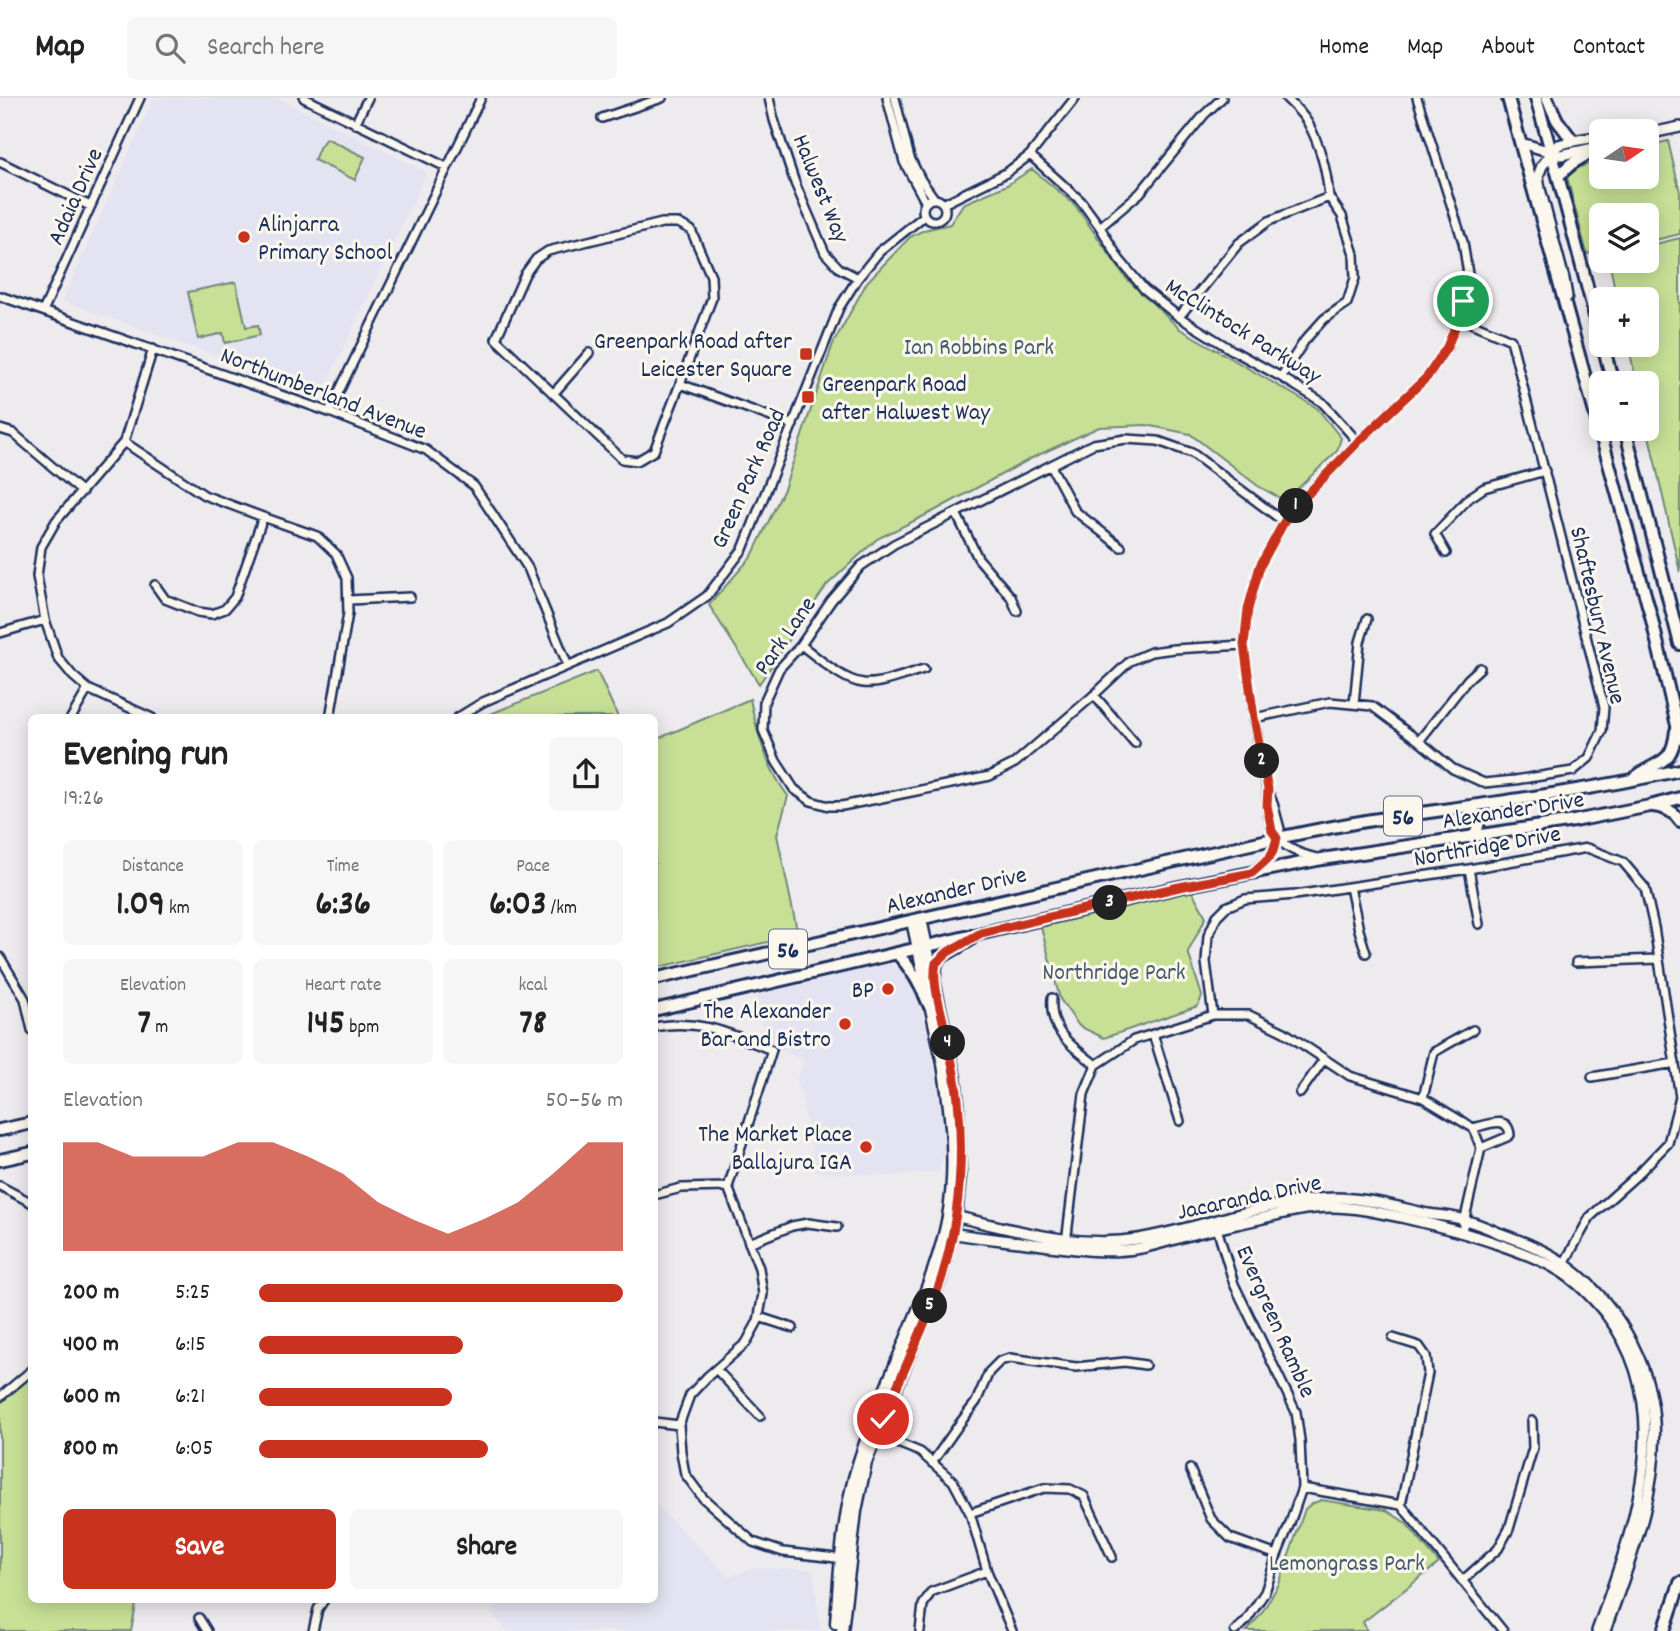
<!DOCTYPE html>
<html lang="en">
<head>
<meta charset="utf-8">
<style>
	:root { --surface:#fff; --page:#f6f6f6; --text:#222; --muted:#767676; --line:#e0e0e0; --accent:#c8321e }
	body { margin:0; font-family:Dekko,sans-serif; background:var(--page); color:var(--text); height:100vh; display:flex; flex-direction:column; font-size:26px; white-space:nowrap }
	* { box-sizing:border-box; margin:0 }
	p { font-size:23px; color:var(--muted) }
	.icon { flex:none; width:38px; height:38px; fill:none; stroke:currentColor; stroke-width:2; stroke-linecap:round; stroke-linejoin:round }
	.map { position:relative; flex:1; overflow:hidden }
	.details { position:absolute; left:28px; top:616px; width:630px; height:889px; display:flex; flex-direction:column; background:var(--surface); border-radius:10px; box-shadow:0 4px 18px #0003 }
	.details>* { flex:none }
	.needle { width:46px; rotate:77deg }
	.tools { position:absolute; left:1589px; top:21px; display:grid; gap:14px }
	.tools a { display:grid; place-items:center; width:70px; height:70px; border-radius:10px; background:var(--surface); box-shadow:0 4px 18px #0003; font-size:35px }
	.pin { position:absolute; display:grid; place-items:center; width:60px; height:60px; color:#fff; margin:-30px; border:4px solid #fff; border-radius:50%; box-shadow:0 2px 7px #0007 }
	.km { position:absolute; width:35px; height:35px; margin:-18px; border-radius:50%; background:#222; color:#fff; font-size:19px; line-height:35px; text-align:center }
	.round { display:grid; place-items:center; flex:none; width:74px; height:74px; border-radius:10px; background:var(--page) }
	.head { display:flex; align-items:center; justify-content:space-between; height:119px; padding:0 35px }
	h1 { font-size:38px; font-weight:700; line-height:52px }
	.metrics { display:grid; grid-template-columns:repeat(3,1fr); gap:10px; height:119px; padding:7px 35px }
	.metrics div { display:grid; align-content:center; border-radius:10px; background:var(--page); text-align:center }
	.metrics b { font-size:35px; font-weight:700 }
	.metrics small { font-size:19px; font-weight:400 }
	.metrics p { font-size:19px }
	.chart { height:196px; padding:14px 35px }
	.chart p { display:flex; justify-content:space-between }
	.chart svg { width:100%; height:126px; margin-top:7px; fill:var(--accent); opacity:.7 }
	.action { display:flex; gap:14px; margin-top:auto; padding:14px 35px }
	.action a { flex:1; height:80px; border-radius:10px; background:var(--accent); color:#fff; font-size:28px; font-weight:700; line-height:80px; text-align:center }
	.action a+a { background:var(--page); color:var(--text) }
	ul { padding:0 35px; list-style:none; font-size:23px }
	li { display:grid; grid-template-columns:112px 84px 1fr; align-items:center; height:52px }
	li i { height:18px; border-radius:9px; background:var(--accent) }
	header { display:flex; align-items:center; gap:42px; box-sizing:border-box; height:98px; padding:0 35px; background:var(--surface); border-bottom:2px solid var(--line) }
	header strong { font-size:33px }
	nav { display:flex; gap:38px; margin-inline-start:auto; font-size:24px }
	.search { width:490px; height:63px; background:var(--page); display:flex; align-items:center; gap:18px; box-sizing:border-box; padding:0 24px; border-radius:10px; color:var(--muted); font-size:26px }
	.map>svg:first-child { display:block }
	.built { fill:#e4e3f1 }
	.green { fill:#c7e096; stroke:#71887a; stroke-width:2 }
	.lines { fill:none; stroke-linecap:round; stroke-linejoin:round }
	.minor-casing { stroke:#1b2f5e; stroke-width:12 }
	.tertiary-casing { stroke:#1b2f5e; stroke-width:14 }
	.secondary-casing { stroke:#1b2f5e; stroke-width:15 }
	.primary-casing { stroke:#1b2f5e; stroke-width:16 }
	.minor { stroke:#fbf7ec; stroke-width:7 }
	.tertiary { stroke:#fbf7ec; stroke-width:9 }
	.secondary { stroke:#fbf7ec; stroke-width:10 }
	.primary { stroke:#fbf7ec; stroke-width:10 }
	.route-casing { stroke:#fff; stroke-width:14 }
	.route { stroke:#c8321e; stroke-width:9 }
	.poi-dot { fill:#c8321e; stroke:#fbf7ec; stroke-width:2.5 }
	.labels { text-anchor:middle; stroke-width:6; stroke-linejoin:round; paint-order:stroke }
	.shield { fill:#fbf7ec; stroke:#5e6b89; stroke-width:2 }
	.shield-label { font-size:23px; font-weight:bold; fill:#1b2f5e }
	.street-label { font-size:24px; fill:#1b2f5e; stroke:#fbf7ec }
	.poi-label { font-size:24px; fill:#1b2f5e; stroke:#fbf7ec; text-anchor:end }
	.park-label { font-size:24px; fill:#465b6c; stroke:#fbf7ec }
</style>
</head>
<body>
<header>
<strong>Map</strong>
<div class="search"><svg class="icon" aria-label="search" viewBox="0 0 24 24"><circle cx="10" cy="10" r="6"/><path d="M15 15l6 6"/></svg>Search here</div>
<nav><a>Home</a><a>Map</a><a>About</a><a>Contact</a></nav>
</header>
<div class="map">
<svg width="1680" height="1533" viewBox="0 0 1680 1533">
	<rect width="100%" height="100%" fill="#eeebef"/>
	<filter id="ink" filterUnits="userSpaceOnUse"><feTurbulence type="fractalNoise" baseFrequency=".0143" numOctaves="2"/><feDisplacementMap in="SourceGraphic" scale="14" xChannelSelector="R" yChannelSelector="G"/><feConvolveMatrix kernelMatrix="1 2 1 2 8 2 1 2 1" color-interpolation-filters="sRGB"/></filter>
	<g filter="url(#ink)">
		<path class="built" d="M154,0H278L427,74L322,295L62,203Z
			M891,866L909,877L916,890L926,928L942,1007L946,1036L940,1074L888,1078L817,1074L797,980L804,962L767,944L755,897Z
			M655,1406L730,1479L749,1471H813L821,1533H508L490,1514L504,1502H654Z"/>
		<path class="green" d="M326,40L365,59L355,82L314,62L319,50Z
			M1668,43L1680,94V136L1647,144V117H1601V153L1587,156L1567,79L1580,69L1601,61V79H1647V48Z
			M1032,71L1075,107L1126,180L1180,231L1317,310L1341,340L1337,353L1285,403L1258,388L1190,336L1146,327L1099,329L1032,360L934,413L877,441L827,487L759,586L709,507L752,458L784,391L833,246L867,184L910,139L924,132L950,126L963,106L1007,87Z
			M1680,140V474L1647,329V285H1637L1628,247H1647V201H1617L1609,163H1647V148Z
			M236,184L246,229L258,227L260,237L225,245L223,235L198,241L188,194Z
			M597,573L618,619H483Z
			M750,601C757,635 767,670 788,698L777,737L798,837L655,870V642Z
			M1192,793L1206,819L1188,854L1202,898L1198,908L1104,940L1079,928L1060,901L1041,829Z
			M28,1276L32,1280V1502H137L131,1533H0V1299Z
			M1321,1402L1386,1412L1406,1425L1439,1465L1363,1524L1367,1533H1247L1261,1516L1279,1486L1305,1411L1311,1406Z"/>
		<g class="lines">
			<defs>
				<path id="minor" d="M304,0L446,69
					M769,0L774,22L795,85L825,155L839,170L858,180
					M887,0L904,64L926,105
					M895,0L910,60L921,82L934,100
					M1286,0C1294,8 1302,15 1308,25C1320,47 1327,75 1329,99
					M602,20L662,0
					M355,26L368,0
					M1030,57L1081,103L1100,129L1119,161L1144,191L1179,219L1232,252L1281,279L1322,304L1358,344
					M0,64L90,108
					M923 112a11 11 0 1 1 22 0a11 11 0 1 1-22 0Z
					M943,106L1006,75L1030,57L1075,0
					M1100,129L1140,95L1204,17L1222,0
					M0,198L329,314L426,352L474,388L528,470L568,568
					M43,213L140,0
					M1179,219L1239,145L1269,123L1329,99
					M1281,279L1305,242L1324,221L1347,205L1355,180L1354,156L1342,118L1329,99
					M680,286L654,353L637,363L622,361L496,241L525,176L536,161L548,153L662,125H678L691,132L711,178L712,200L680,286L793,327
					M554,295L589,255
					M329,314L481,0
					M0,331L13,335L82,394
					M124,344L204,397L263,419L317,438L336,456L347,480L348,515L330,620
					M1051,368L1075,413L1121,449
					M956,415L978,460L1011,499L1017,513
					M1446,455L1435,436L1469,400L1484,390L1545,373
					M155,487L165,501L198,514L212,516L225,511L235,499L263,419
					M349,502L410,499
					M0,535L45,522
					M801,547C817,559 843,583 863,585C881,587 906,576 924,571
					M1244,547L1174,551L1151,554L1130,563L1094,597L1015,665L990,678L842,708H829L811,703L794,691L776,663L763,632L764,604L779,571L801,547L831,503L861,468L894,446L1093,346L1126,341L1158,343L1192,355L1284,424
					M1094,597L1135,645
					M1354,606L1360,544L1367,521
					M71,620L88,591
					M152,620L88,591L73,578L58,560L45,522L37,478L41,449L56,423L124,344L153,251
					M457,620L483,604L668,525L707,498L743,451L839,210L858,180L879,154L924,118
					M1254,620L1330,604L1372,608L1419,643L1453,671L1484,685L1515,682L1573,673L1589,660L1602,633L1604,609L1514,253L1511,242L1459,220
					M1419,643L1468,581L1480,570
					M1267,695C1266,735 1279,752 1317,760
					M1469,771L1479,826
					M1253,773L1270,759L1280,731L1273,705L1267,691L1254,620L1244,547L1248,511L1260,468L1284,424L1302,402L1358,344L1427,279L1447,249L1459,220L1463,203L1468,176L1463,144L1417,0
					M1350,789L1359,832L1366,855
					M0,859L25,901L32,932
					M1576,864L1659,861
					M1052,900C1049,935 1072,948 1096,967
					M1213,917L1206,864L1208,838L1217,818L1226,809L1245,801L1295,797L1469,771L1587,750L1623,764L1645,790L1654,829L1680,999
					M654,929C700,920 730,936 772,952L728,1089L759,1170L763,1196L758,1223L746,1245L708,1278L690,1297L679,1327L681,1354L685,1376L703,1400L753,1444L783,1454L845,1461
					M1153,936L1180,1023
					M1592,979L1675,965
					M1300,995L1324,961
					M1423,1000L1434,954L1473,932
					M1473,1030C1487,1027 1508,1016 1510,1037L1507,1039L1481,1050
					M0,1088L32,1105
					M654,1097L681,1090L728,1089
					M1216,1127L1234,1186L1296,1314L1300,1342L1302,1390L1290,1425L1277,1457L1265,1494L1246,1523L1235,1533
					M749,1145L792,1128L808,1125L837,1129
					M1066,1145L1084,996L1096,967L1134,942L1213,917H1249L1284,934L1350,978L1423,1000L1473,1030L1481,1050L1462,1133
					M1562,1169L1590,1119L1637,1077L1668,1045L1680,999
					M759,1219L793,1230
					M1393,1240L1419,1248L1426,1258L1428,1275L1401,1407
					M716,1271L760,1318
					M0,1299L32,1272
					M654,1324L679,1327
					M873,1335L920,1354L953,1383L970,1415L987,1473L1012,1533
					M932,1365L960,1325L976,1304L989,1274L1000,1263L1010,1260L1076,1269L1125,1264L1145,1267
					M1190,1371L1211,1421L1230,1440L1277,1457
					M1302,1390L1401,1407L1503,1533
					M970,1415L1044,1390L1070,1391L1084,1398L1112,1459
					M1462,1483L1498,1451L1509,1431L1533,1350L1532,1323
					M199,1520L207,1533
					M313,1533L318,1511L324,1502
					M920,1533L923,1507L931,1494L987,1473"/>
				<path id="tertiary" d="M1647,36L1680,29
					M1521,45L1561,57L1594,50
					M1567,199L1564,181L1540,91L1538,78L1542,68L1558,47L1573,43L1596,39L1601,40
					M950,1117C1011,1131 1074,1151 1138,1141C1203,1130 1267,1102 1334,1100C1368,1100 1396,1109 1428,1116C1440,1118 1453,1118 1464,1122C1476,1125 1488,1130 1499,1135C1521,1143 1546,1152 1566,1167C1615,1203 1650,1262 1654,1323C1659,1395 1628,1467 1605,1533
					M946,1134C970,1139 995,1141 1020,1144C1059,1149 1101,1157 1141,1150C1155,1147 1168,1143 1182,1139C1207,1132 1233,1127 1259,1121C1283,1115 1307,1109 1332,1109C1356,1109 1381,1115 1405,1120C1435,1127 1463,1134 1492,1144C1515,1152 1539,1160 1560,1173C1578,1184 1593,1200 1606,1216C1680,1312 1633,1432 1597,1533"/>
				<path id="secondary" d="M836,1525C840,1471 842,1415 859,1363C874,1316 894,1270 913,1224C927,1190 941,1156 948,1119C957,1067 951,1017 943,966L912,823
					M842,1533L856,1413L866,1364L940,1183L956,1118L960,1078L958,1004L955,980L921,821"/>
				<path id="primary" d="M1508,0L1651,518L1680,640
					M1536,0L1558,78L1601,241
					M1547,0L1557,22L1573,43
					M1558,78L1571,66L1599,49
					M1603,247L1613,285
					M1625,331L1680,546
					M1637,678C1661,661 1672,667 1676,633
					M1653,708C1665,709 1674,713 1680,723
					M1470,709C1481,722 1481,725 1473,739
					M897,855C912,871 922,889 930,909
					M934,880L936,865L941,859L970,842
					M654,881L1277,740C1308,734 1340,727 1372,722C1475,707 1578,695 1680,672
					M654,912L1179,789L1322,761L1574,723L1650,708L1680,700
					M0,1032L32,1025
					M0,1062L32,1055
					M1664,1533L1680,1485"/>
			</defs>
			<use href="#minor" class="minor-casing"/>
			<use href="#tertiary" class="tertiary-casing"/>
			<use href="#secondary" class="secondary-casing"/>
			<use href="#primary" class="primary-casing"/>
			<use href="#minor" class="minor"/>
			<use href="#tertiary" class="tertiary"/>
			<use href="#secondary" class="secondary"/>
			<use href="#primary" class="primary"/>
		</g>
	</g>
	<g class="lines" filter="url(#ink)">
		<defs>
			<path id="route" d="M883,1321C902,1275 925,1229 941,1182C959,1124 964,1062 958,1002C955,975 949,949 943,923C939,904 932,884 936,865L948,854L981,835L1179,789L1252,775L1270,759L1273,753L1277,740L1272,733L1267,707L1268,691L1254,620L1244,547L1248,511L1260,468L1284,424L1302,402L1358,344L1427,279L1447,249L1459,220L1463,203"/>
		</defs>
		<use href="#route" class="route-casing"/>
		<use href="#route" class="route"/>
	</g>
	<g class="poi-dot">
		<circle cx="244" cy="139" r="7"/>
		<rect x="799" y="249" width="14" height="14" rx="3.5"/>
		<rect x="801" y="292" width="14" height="14" rx="3.5"/>
		<circle cx="888" cy="891" r="7"/>
		<circle cx="845" cy="926" r="7"/>
		<circle cx="866" cy="1049" r="7"/>
	</g>
	<g class="labels">
		<g class="shield">
			<rect x="1384" y="698.5" width="38" height="39" rx="5"/>
			<rect x="769" y="831.5" width="38" height="39" rx="5"/>
		</g>
		<g class="shield-label">
			<text x="1403" y="726">56</text>
			<text x="788" y="859">56</text>
		</g>
		<g class="street-label">
			<text transform="translate(822 90) rotate(68)" y="8">Halwest Way</text>
			<text transform="translate(74 98) rotate(-66)" y="8">Adaia Drive</text>
			<text transform="translate(1244 232) rotate(32)" y="8">McClintock Parkway</text>
			<text transform="translate(324 294) rotate(21)" y="8">Northumberland Avenue</text>
			<text transform="translate(747 380) rotate(-66)" y="8">Green Park Road</text>
			<text transform="translate(1599 517) rotate(77)" y="8">Shaftesbury Avenue</text>
			<text transform="translate(784 537) rotate(-55)" y="8">Park Lane</text>
			<text transform="translate(1513 711) rotate(-9)" y="8">Alexander Drive</text>
			<text transform="translate(1487 747) rotate(-10)" y="8">Northridge Drive</text>
			<text transform="translate(956 791) rotate(-13)" y="8">Alexander Drive</text>
			<text transform="translate(1249 1098) rotate(-12)" y="8">Jacaranda Drive</text>
			<text transform="translate(1277 1223) rotate(66)" y="8">Evergreen Ramble</text>
		</g>
		<g class="poi-label">
			<text x="258" y="133" text-anchor="start">Alinjarra<tspan x="258" dy="28">Primary School</tspan></text>
			<text x="792" y="250">Greenpark Road after<tspan x="792" dy="28">Leicester Square</tspan></text>
			<text x="822" y="293" text-anchor="start">Greenpark Road<tspan x="822" dy="28">after Halwest Way</tspan></text>
			<text x="874" y="899">BP</text>
			<text x="831" y="920">The Alexander<tspan x="831" dy="28">Bar and Bistro</tspan></text>
			<text x="852" y="1043">The Market Place<tspan x="852" dy="28">Ballajura IGA</tspan></text>
		</g>
		<g class="park-label">
			<text x="979" y="256">Ian Robbins Park</text>
			<text x="1114" y="881">Northridge Park</text>
			<text x="1347" y="1472">Lemongrass Park</text>
		</g>
	</g>
</svg>
<div class="tools">
<a><svg class="needle" viewBox="-14 -14 28 28"><path d="M0-13l5 13h-10z" fill="#e53935"/><path d="M0 13l5-13h-10z" fill="#767676"/></svg></a>
<a><svg class="icon" aria-label="layers" viewBox="0 0 24 24"><path d="M12 4l9 5-9 5-9-5zM3 14l9 5 9-5"/></svg></a>
<a>+</a>
<a>−</a>
</div>
<div class="pin" style="left:1463px;top:203px;background:#1e9e55"><svg class="icon" aria-label="arrive" viewBox="0 0 24 24"><path d="M6 21V4h12l-3 4 3 4H6"/></svg></div>
<div class="pin" style="left:883px;top:1321px;background:#d93025"><svg class="icon" aria-label="check" viewBox="0 0 24 24"><path d="M5 12l5 5 9-10"/></svg></div>
<b class="km" style="left:1296px;top:408px">1</b>
<b class="km" style="left:1262px;top:663px">2</b>
<b class="km" style="left:1110px;top:805px">3</b>
<b class="km" style="left:948px;top:945px">4</b>
<b class="km" style="left:930px;top:1208px">5</b>
<section class="details">
<div class="head"><div><h1>Evening run</h1><p>19:26</p></div><a class="round"><svg class="icon" aria-label="share" viewBox="0 0 24 24"><path d="M12 15V3M7 8l5-5 5 5M5 13v7h14v-7"/></svg></a></div>
<div class="metrics">
<div><p>Distance</p><b>1.09<small> km</small></b></div>
<div><p>Time</p><b>6:36</b></div>
<div><p>Pace</p><b>6:03<small> /km</small></b></div>
</div>
<div class="metrics">
<div><p>Elevation</p><b>7<small> m</small></b></div>
<div><p>Heart rate</p><b>145<small> bpm</small></b></div>
<div><p>kcal</p><b>78</b></div>
</div>
<div class="chart"><p><span>Elevation</span>50–56 m</p>
<svg viewBox="0 0 160 44" preserveAspectRatio="none"><path d="M0 44V6L10 6L20 11L30 11L40 11L50 6L60 6L70 11L80 17L90 27L100 33L110 38L120 33L130 27L140 17L150 6L160 6V44z"/></svg>
</div>
<ul>
<li><b>200 m</b>5:25<i style="width:100%"></i></li>
<li><b>400 m</b>6:15<i style="width:56%"></i></li>
<li><b>600 m</b>6:21<i style="width:53%"></i></li>
<li><b>800 m</b>6:05<i style="width:63%"></i></li>
</ul>
<div class="action"><a>Save</a><a>Share</a></div>
</section>
</div>
</body>
</html>
